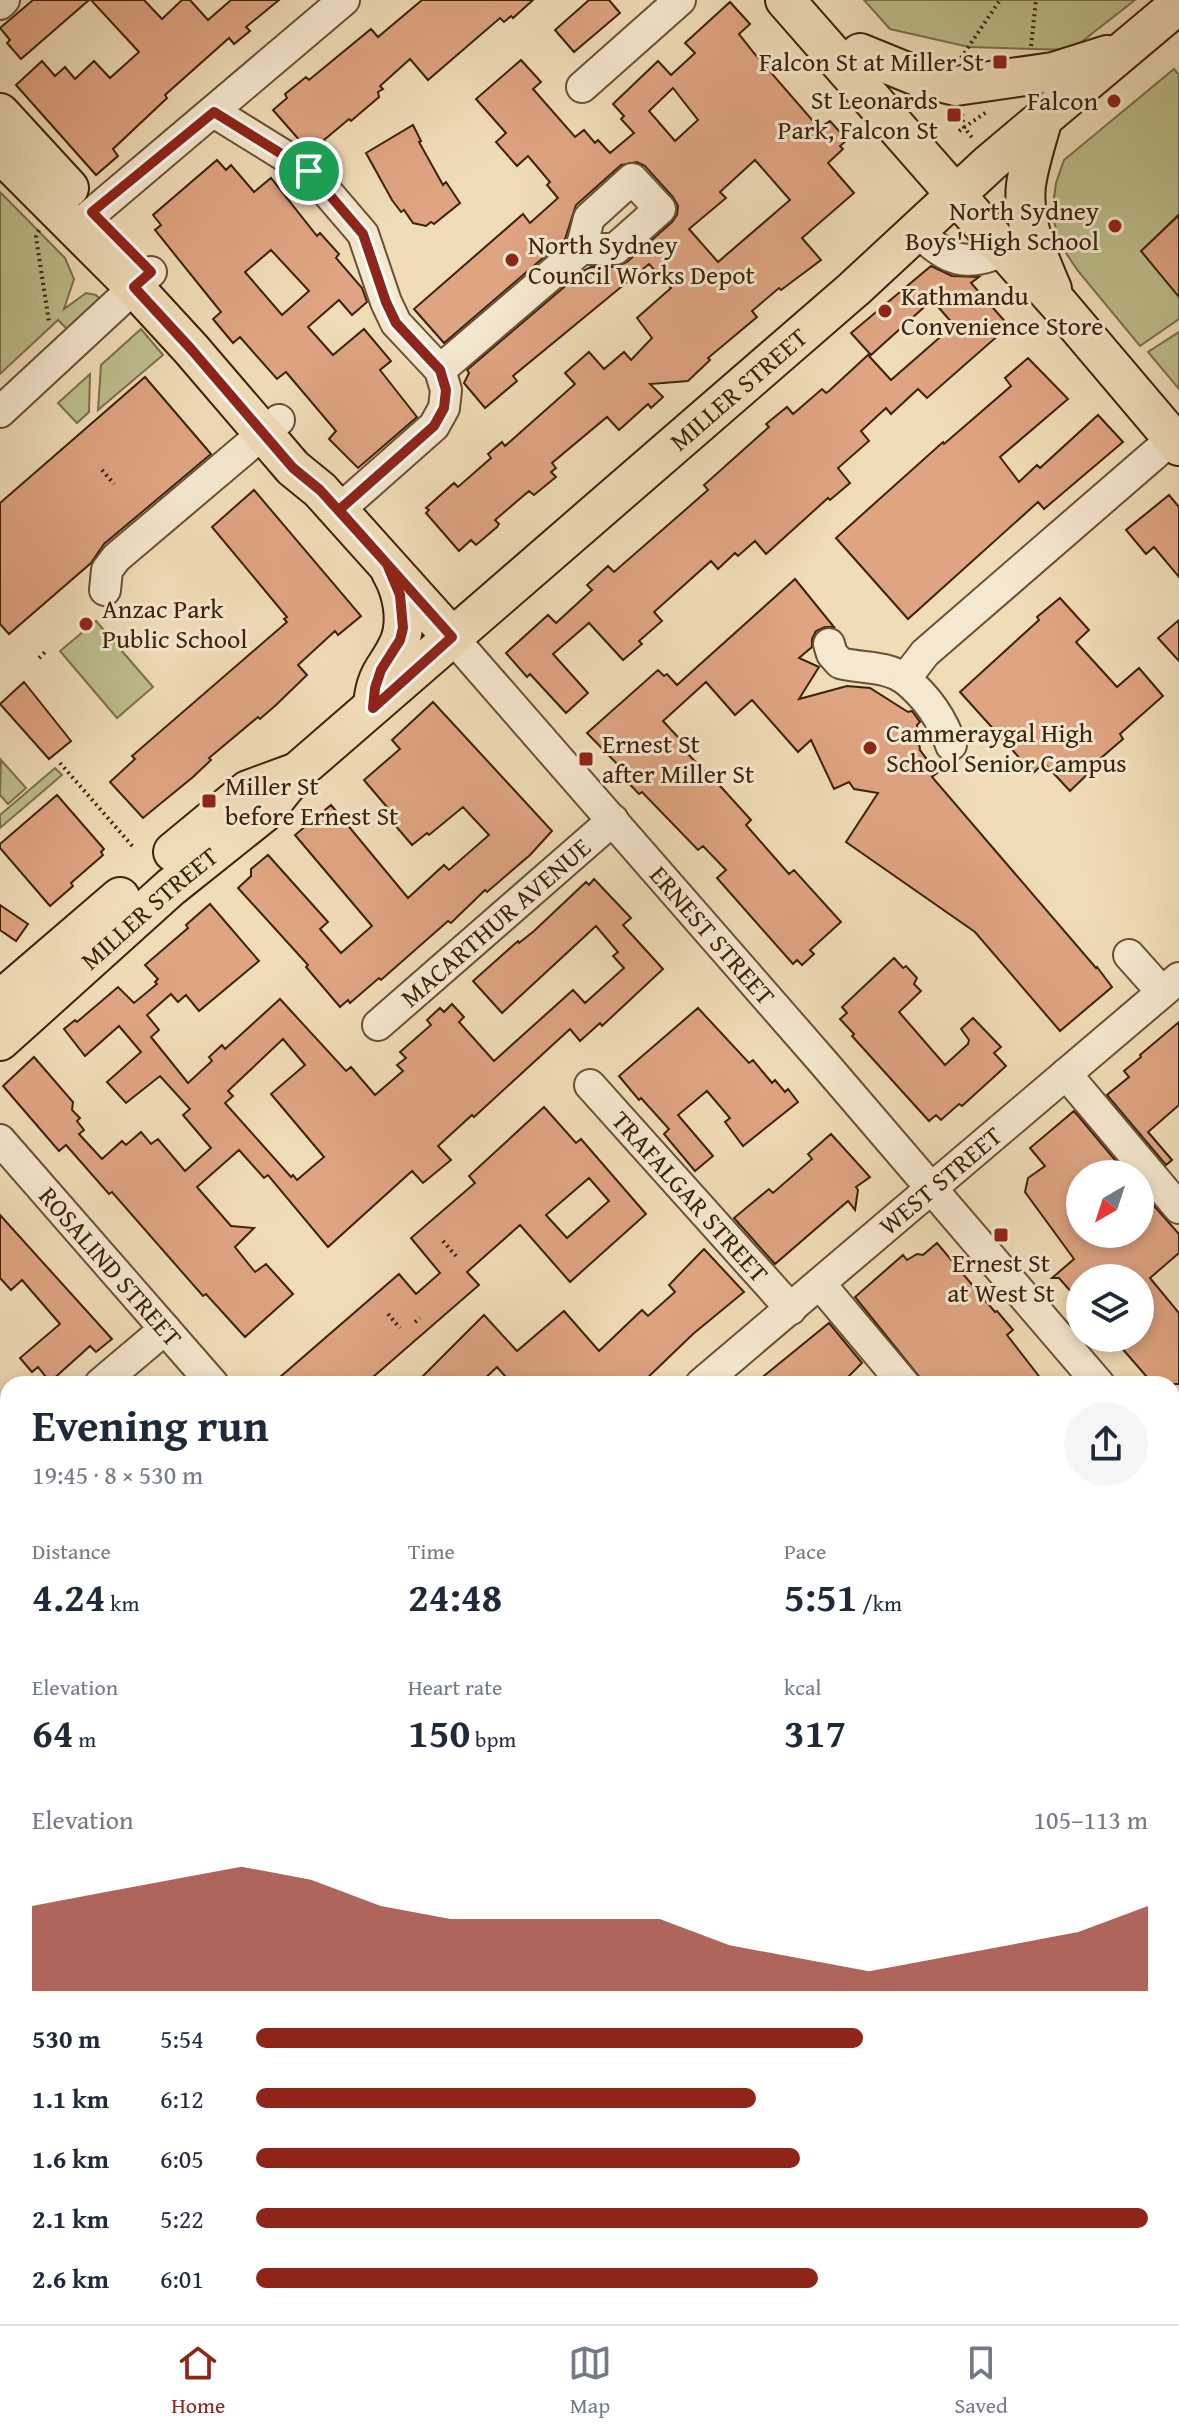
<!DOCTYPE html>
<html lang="en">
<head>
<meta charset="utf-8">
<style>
	:root { --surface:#fff; --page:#f6f6f7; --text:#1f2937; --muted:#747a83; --line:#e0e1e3; --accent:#8f2418 }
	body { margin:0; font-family:"Gentium Book Plus",serif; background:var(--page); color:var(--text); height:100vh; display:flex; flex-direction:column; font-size:30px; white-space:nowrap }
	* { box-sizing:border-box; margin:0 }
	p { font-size:26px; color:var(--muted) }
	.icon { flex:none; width:44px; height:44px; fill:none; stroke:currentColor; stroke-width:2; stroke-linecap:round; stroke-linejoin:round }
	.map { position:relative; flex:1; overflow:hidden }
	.details { position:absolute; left:0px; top:1376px; width:1180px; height:948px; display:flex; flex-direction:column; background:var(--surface); border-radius:24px 24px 0 0; box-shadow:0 4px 12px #0003 }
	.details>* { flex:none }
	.needle { width:52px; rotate:219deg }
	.tools { position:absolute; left:1066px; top:1160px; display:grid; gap:16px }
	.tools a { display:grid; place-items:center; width:88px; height:88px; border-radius:50%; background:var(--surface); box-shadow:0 4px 12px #0003; font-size:40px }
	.pin { position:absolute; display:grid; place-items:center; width:68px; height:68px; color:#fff; margin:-34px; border:4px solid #fff; border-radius:50%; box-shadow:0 2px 8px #0007 }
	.round { display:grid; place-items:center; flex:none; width:84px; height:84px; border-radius:42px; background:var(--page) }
	.headline { display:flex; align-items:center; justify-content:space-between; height:136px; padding:0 32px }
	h1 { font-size:44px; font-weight:700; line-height:60px }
	.figures { display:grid; grid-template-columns:repeat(3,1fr); gap:12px; height:136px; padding:8px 32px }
	.figures div { display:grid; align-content:center }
	.figures b { font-size:40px; font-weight:700 }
	.figures small { font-size:22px; font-weight:400 }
	.figures p { font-size:22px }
	.chart { height:224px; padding:16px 32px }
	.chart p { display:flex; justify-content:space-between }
	.chart svg { width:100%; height:144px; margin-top:8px; fill:var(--accent); opacity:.7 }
	ul { padding:0 32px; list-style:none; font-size:26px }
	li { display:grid; grid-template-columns:128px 96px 1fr; align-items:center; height:60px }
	li i { height:20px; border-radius:10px; background:var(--accent) }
	.dock { display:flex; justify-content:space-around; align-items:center; height:112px; border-top:2px solid var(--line); background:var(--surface); font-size:22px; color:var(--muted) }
	.dock a { display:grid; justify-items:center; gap:4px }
	.dock .selected { color:var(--accent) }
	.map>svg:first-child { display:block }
	.green { fill:#bdbf8c; stroke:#7c704a; stroke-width:2 }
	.building { fill:#dfa482; stroke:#3c2208; stroke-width:2; fill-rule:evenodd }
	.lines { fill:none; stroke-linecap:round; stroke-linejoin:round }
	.minor-casing { stroke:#695034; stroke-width:34 }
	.major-casing { stroke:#3c2208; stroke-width:42 }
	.highway-casing { stroke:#3c2208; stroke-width:48 }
	.path { stroke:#3c2208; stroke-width:4; stroke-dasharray:2 4; stroke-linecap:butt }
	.minor { stroke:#f5e8d0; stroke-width:30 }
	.major { stroke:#f0dcb7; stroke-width:38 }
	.highway { stroke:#f0dcb7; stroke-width:44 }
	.route-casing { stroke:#fff; stroke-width:16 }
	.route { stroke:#8f2418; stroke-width:10 }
	.poi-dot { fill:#8f2418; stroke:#f5e8d0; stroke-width:3 }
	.labels { text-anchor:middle; stroke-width:6; stroke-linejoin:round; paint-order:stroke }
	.poi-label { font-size:26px; fill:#3c2208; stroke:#f5e8d0; text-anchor:start }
	.street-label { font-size:26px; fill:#3c2208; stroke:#f5e8d0 }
</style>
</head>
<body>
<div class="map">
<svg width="1179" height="2324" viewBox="0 0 1179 2324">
	<rect width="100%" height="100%" fill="#f0dcb7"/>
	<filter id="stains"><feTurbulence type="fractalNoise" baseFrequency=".0025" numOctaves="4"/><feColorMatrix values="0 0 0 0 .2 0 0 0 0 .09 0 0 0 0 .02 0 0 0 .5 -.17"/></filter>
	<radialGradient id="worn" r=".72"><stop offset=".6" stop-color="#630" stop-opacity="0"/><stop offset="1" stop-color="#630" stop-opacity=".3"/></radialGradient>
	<path class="green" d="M864,0H1135L1071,50L969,47L890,29Z
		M1174,69L1179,75V214L1142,251L1179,293V319L1140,346L1078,271L1060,244L1052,214L1056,183L1064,160Z
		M0,192L65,258L74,279L64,309L86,293L96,295L101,300L69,331L58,320L0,374Z
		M141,329L163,355L98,410L101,365Z
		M1179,332V389L1148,352Z
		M90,374L89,412L77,423L58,403Z
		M96,621L153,687L117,718L60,651Z
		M1,760L26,788L8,804L0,795Z
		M55,768L62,775L0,828V815Z"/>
	<path class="building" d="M33,0H89L21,59L7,43L10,40L0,28Z
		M91,0H144L162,19L182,0H190L208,20L231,0H279L246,27L250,31L234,44L229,38L165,95L167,98L113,149L118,156L96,175L16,85L42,61L55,76L65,67L75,79L94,61L110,78L139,52Z
		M422,0H533L513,18L511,16L504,22L500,18L428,80L410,59L380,86L383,89L378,92L379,97L351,121L349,119L324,140L325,142L313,152L308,150L273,110L287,98L285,94L306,77L309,80L371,29L378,37Z
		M589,0H609L620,13L574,52L555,30Z
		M730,2L750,24L739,34L754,53L819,128L830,121L847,140L840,146L843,149L828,163L854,193L802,238L821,260L781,290L779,288L752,311L757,317L708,358L710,360L688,381L650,384L663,397L651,408L648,404L619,430L607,417L552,463L556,468L551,472L556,477L534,495L529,491L495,520L499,524L497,527L476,545L471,540L459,551L426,513L429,510L426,508L454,483L458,487L491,458L488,454L502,442L505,446L575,384L565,373L589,352L604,369L624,352L631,360L652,338L637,318L671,288L649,264L513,376L517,381L485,408L464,383L469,373L467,370L583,271L591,267H615L627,262L672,222L677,215L678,206L673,197L645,166L637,162L621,165L576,205L565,239L444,343L414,309L523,214L530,223L558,198L547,185L550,182L528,156L517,166L496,142L506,133L476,99L521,60L541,82L533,89L575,137L584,130L595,143L598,140L610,153L634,133L621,119L624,116L613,104L658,61L671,75L695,53L685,43ZM673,88L698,120L675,141L649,111ZM755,160L790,200L718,262L689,229L726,198L720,192Z
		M413,125L421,141L419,142L443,185L446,182L460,203L434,224L431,222L426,226L413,223L404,210L401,212L392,200L366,153Z
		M217,160L226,170L231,165L254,192L271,178L317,236L320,233L339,254L336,258L362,288L367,302L352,315L339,300L308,327L333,355L364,329L391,361L380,370L417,417L358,468L329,439L336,431L286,372L277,379L240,337L233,343L213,319L221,312L155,230L161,225L153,215ZM271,250L309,291L282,315L245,272Z
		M1179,215V297L1141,251Z
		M931,266L952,276L979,277L971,283L1009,326L927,398L918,389L891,414L886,408L861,431L869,441L838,468L850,483L830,500L828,498L766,554L755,541L738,556L735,553L718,569L711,561L654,612L662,621L639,641L642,644L623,660L589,623L553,654L588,693L566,713L530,674L527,677L506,653L548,615L556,623L592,590L587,585L608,566L614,572L684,511L708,490L704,485L769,427L766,424L787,407L793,414L822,389L826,393L829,391L868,355L891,380L954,325L932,300L871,355L851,333Z
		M1028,358L1068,399L1000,457L1019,482L1037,465L1040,468L1098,415L1123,442L1044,509L1038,502L908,619L836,538L943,442L944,444L1011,386L1005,378Z
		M145,377L211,454L104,544L91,563L9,634L0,624V503Z
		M254,490L361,616L338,635L335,631L298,665L307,675L276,705L260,719L258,717L209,758L211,760L193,777L143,818L110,782L135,759L132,756L287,622L284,619L287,617L212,527Z
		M1169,495L1179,507V577L1154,547L1146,554L1126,530Z
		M795,579L834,627H825L816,631L812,639V647L799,658L819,667L799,699L847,686L870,688L908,712L912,711L920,722L917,725L920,750L937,773L932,777L1096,968L1097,967L1112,987L1060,1031L975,932L846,842L878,793L854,789L849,782L834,789L811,740L798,752L752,700L735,715L706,682L663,721L689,749L686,752L711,778L712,777L751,820L746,825L789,874L794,870L841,922L810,950L814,954L802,965L797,960L793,964L717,878L726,870L703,846L698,850L642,792L639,794L619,773L623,770L587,733L658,670L664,676L667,674L677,685Z
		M1060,598L1089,630L1076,642L1117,687L1139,668L1163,696L1120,734L1123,739L1094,764L1096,766L1070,791L1044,763L1033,773L960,692L1039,620L1037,617Z
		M1179,620V661L1158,638Z
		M24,682L71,741L49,759L0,704Z
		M433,702L552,831L530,855L487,892L485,890L451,923L448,921L381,980L379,978L350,1003L348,1000L340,1007L306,967L308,965L238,888L251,876V869L268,855L328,922L320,929L341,953L372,926L295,835L331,805L408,898L444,865L449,870L489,835L463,807L429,835L427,833L412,845L388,817L392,813L364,780L400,749L392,740Z
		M57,795L104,849L101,852L103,855L71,883L73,886L50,906L0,848V844Z
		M594,879L631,918L623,925L663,969L602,1026L600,1023L580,1041L570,1029L474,1117L472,1115L438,1146L451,1160L423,1183L412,1171L328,1247L268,1175L264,1178L239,1150L197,1187L231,1226L254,1228L235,1247L255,1272L266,1264L293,1294L245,1337L206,1294L203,1296L112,1192L109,1194L66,1145L59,1151L3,1086L34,1057L73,1102L72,1110L80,1118L77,1121L84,1130L79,1134L102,1159L122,1141L126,1145L141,1132L151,1144L158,1139L185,1171L211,1148L183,1115L190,1109L160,1076L126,1103L107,1082L141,1052L119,1026L85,1056L64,1029L75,1020L77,1022L118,987L134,1003L157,984L155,982L158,979L145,965L188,928L186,925L210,904L259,961L199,1011L186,995L178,1002L171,994L147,1015L159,1030L151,1037L188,1083L212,1061L209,1057L222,1045L225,1049L280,999L346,1071L351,1067L375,1095L403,1071L397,1065L406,1058L400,1052L431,1025L427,1020L440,1008L444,1012L452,1004L464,1017L459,1022L494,1061L573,990L585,1003L624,968L613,956L618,952L596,926L502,1013L473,981L518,941L519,943L534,931L586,882L589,885ZM283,1039L305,1065L271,1094L324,1157L297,1180L293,1175L291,1177L225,1103L233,1096L228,1091Z
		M0,905L28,924L16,941L0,930Z
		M894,958L903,968L906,966L917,978L914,984L921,991L899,1012L945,1065L968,1044L969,1040L961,1029L973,1018L1001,1047L994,1053L1006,1066L962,1106L959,1104L941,1120L936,1115L929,1121L852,1036L854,1034L840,1019L847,1013L842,1007Z
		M698,1008L749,1063L753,1060L772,1083L775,1080L785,1092L788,1089L798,1102L743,1146L725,1122L730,1118L707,1091L678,1115L713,1156L695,1171L664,1134L669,1129L641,1098L639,1100L619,1076Z
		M1179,1022V1105L1148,1132L1172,1160L1166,1165L1107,1095L1129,1077L1124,1071L1141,1057L1140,1055Z
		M544,1107L576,1143L581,1139L646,1214L570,1282L520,1225L467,1272L479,1285L365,1384H272L399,1274L416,1294L440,1273L411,1238L475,1183L469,1176ZM589,1178L609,1201L567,1238L546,1215Z
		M1074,1111L1126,1173L1080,1174V1196L1072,1202L1080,1213V1234H1140V1190L1179,1234V1253L1150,1278L1179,1313V1384H1153L1113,1338H1140V1278H1080V1302L1059,1278H1052L1074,1259L1025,1192L1028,1178L1045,1166L1030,1148Z
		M831,1134L870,1177L856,1187L858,1190L855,1210L848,1201L775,1264L734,1218L769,1189L773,1193L812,1159L808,1154Z
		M0,1215L112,1339L96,1352L90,1346L50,1382L38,1367L32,1372L20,1358L60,1324L22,1280L11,1290L0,1278Z
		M937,1243L995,1312L997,1311L1013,1330L1007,1335L1045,1384H965L963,1381L960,1384H925L855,1297L903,1255L907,1260L917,1254L923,1255Z
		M704,1249L744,1292L693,1334L641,1384H512L497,1367L479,1384H415L484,1315L517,1351L564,1311L599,1351L642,1310L648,1316L675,1292L669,1285Z
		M829,1323L862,1363L841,1384H754Z"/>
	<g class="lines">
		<defs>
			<g id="minor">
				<path d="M0,4L4,0"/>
				<path d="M582,87L680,0"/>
				<path d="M214,112L309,171L363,234L386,302L396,323L440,370L446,390L444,408L434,426L339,510"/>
				<path d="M75,228L344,0"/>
				<path d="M918,232C949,261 965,268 1005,250"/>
				<path d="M440,370L581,249L589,218L632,179L660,209L615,249H581"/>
				<path d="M0,412L151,272"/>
				<path d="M105,590L107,570L116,558L279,420"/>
				<path id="s1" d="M452,637L823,1062L1099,1384"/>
				<path d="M829,644L832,654L840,663C863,669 884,665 905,679"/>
				<path d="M951,745C942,718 927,697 905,679L925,653L1172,439"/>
				<path d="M1129,955L1162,992"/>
				<path id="s2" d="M378,1025L613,820"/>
				<path d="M1066,1074L1179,1208"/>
				<path id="s3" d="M590,1085L791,1309"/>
				<path id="s4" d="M0,1140L213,1384"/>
				<path d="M820,1284L904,1384"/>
				<path d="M100,1384L165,1329"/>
				<path id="s5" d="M701,1384L1179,978"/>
				<path d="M1172,1469L1179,1478"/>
				<path d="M1172,1703L1179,1712"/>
				<path d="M1172,1941L1179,1949"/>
				<path d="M1,1981L8,1990"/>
				<path d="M1172,2273L1179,2282"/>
				<path d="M515,2316L521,2324"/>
				<path d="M711,2316L718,2324"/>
				<path d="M1020,2316L1027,2324"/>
				<path d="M364,2323L373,2316"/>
				<path d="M967,2324L976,2316"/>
			</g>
			<g id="major">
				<path d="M785,0L1027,276L1040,283L1057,302L1179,446"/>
				<path d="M860,53L919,77L956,86L1053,72L1107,55"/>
				<path d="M0,113L69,188"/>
				<path d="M1043,118C1037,140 1029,163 1026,185C1022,222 1038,256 1052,289"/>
				<path d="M0,153L134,287L191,349L293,468L320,490L452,637"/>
				<path d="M373,705C376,670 389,668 400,641C408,619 402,591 391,572"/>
				<path d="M173,852L248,790L297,772"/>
				<path d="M0,1000L120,897"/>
				<path id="s6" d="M0,1041L171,887L265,812L297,772L854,289L990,163L1179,4"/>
			</g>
			<path id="highway" d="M0,1607L8,1619
				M0,1713L8,1727
				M0,1777L8,1790
				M0,2185L8,2196
				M88,2316L93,2324
				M186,2316L187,2324
				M224,2316L226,2324
				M275,2316L276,2324
				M320,2316L322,2324"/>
		</defs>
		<use href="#minor" class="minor-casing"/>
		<use href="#major" class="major-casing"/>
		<use href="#highway" class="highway-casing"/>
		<path class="path" d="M1031,46L1036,0
			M961,58L1000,0
			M962,114L964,127L973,139
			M959,131L988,111
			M39,230L36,237L49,322
			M102,470L114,484
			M39,658L46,651
			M60,763L134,848
			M443,1241L456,1256
			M388,1314L400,1328
			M415,1322L420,1318
			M314,1378L319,1384
			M0,1455H8"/>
		<use href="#minor" class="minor"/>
		<use href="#major" class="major"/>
		<use href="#highway" class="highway"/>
	</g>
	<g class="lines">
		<defs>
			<path id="route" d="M309,171L214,112L92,212L151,272L134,287L191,349L293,468L320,490L387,564L400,595L403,628L400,640L381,670L375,688L373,708L452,637L339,510L434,426L444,408L446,390L440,370L396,323L386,302L363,234L309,171"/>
		</defs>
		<use href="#route" class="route-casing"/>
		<use href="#route" class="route"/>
	</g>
	<g class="poi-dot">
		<rect x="992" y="54" width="16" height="16" rx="4"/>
		<circle cx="1114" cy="101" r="8"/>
		<rect x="946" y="107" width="16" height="16" rx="4"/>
		<circle cx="1115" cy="226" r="8"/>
		<circle cx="512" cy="260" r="8"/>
		<circle cx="885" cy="311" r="8"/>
		<circle cx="86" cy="624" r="8"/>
		<circle cx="870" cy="748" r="8"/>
		<rect x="578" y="751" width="16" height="16" rx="4"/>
		<rect x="201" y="793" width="16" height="16" rx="4"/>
		<rect x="993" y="1227" width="16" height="16" rx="4"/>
	</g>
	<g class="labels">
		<g class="poi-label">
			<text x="984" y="71" text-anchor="end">Falcon St at Miller St</text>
			<text x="938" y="109" text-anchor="end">St Leonards<tspan x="938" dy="30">Park, Falcon St</tspan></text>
			<text x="1098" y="110" text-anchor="end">Falcon</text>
			<text x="1099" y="220" text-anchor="end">North Sydney<tspan x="1099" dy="30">Boys' High School</tspan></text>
			<text x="528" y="254">North Sydney<tspan x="528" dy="30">Council Works Depot</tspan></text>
			<text x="901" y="305">Kathmandu<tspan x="901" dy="30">Convenience Store</tspan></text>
			<text x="102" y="618">Anzac Park<tspan x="102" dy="30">Public School</tspan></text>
			<text x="886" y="742">Cammeraygal High<tspan x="886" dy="30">School Senior Campus</tspan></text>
			<text x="602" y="753">Ernest St<tspan x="602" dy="30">after Miller St</tspan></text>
			<text x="225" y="795">Miller St<tspan x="225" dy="30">before Ernest St</tspan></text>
			<text x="1001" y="1272" text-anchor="middle">Ernest St<tspan x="1001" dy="30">at West St</tspan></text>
		</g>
		<g class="street-label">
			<text dy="9" stroke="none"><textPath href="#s6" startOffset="986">MILLER STREET</textPath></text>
			<text dy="9" stroke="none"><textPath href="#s6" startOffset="200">MILLER STREET</textPath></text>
			<text dy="9" stroke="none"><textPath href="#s2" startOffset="156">MACARTHUR AVENUE</textPath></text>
			<text dy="9" stroke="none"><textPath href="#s1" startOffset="396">ERNEST STREET</textPath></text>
			<text dy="9" stroke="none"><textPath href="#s5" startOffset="314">WEST STREET</textPath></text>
			<text dy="9" stroke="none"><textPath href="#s3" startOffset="150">TRAFALGAR STREET</textPath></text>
			<text dy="9" stroke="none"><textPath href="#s4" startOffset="168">ROSALIND STREET</textPath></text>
		</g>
	</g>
	<rect width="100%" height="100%" filter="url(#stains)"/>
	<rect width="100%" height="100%" fill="url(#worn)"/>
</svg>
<div class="tools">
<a><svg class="needle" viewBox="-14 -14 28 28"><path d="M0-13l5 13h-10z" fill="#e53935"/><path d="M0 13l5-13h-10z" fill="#747a83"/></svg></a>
<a><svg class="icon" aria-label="layers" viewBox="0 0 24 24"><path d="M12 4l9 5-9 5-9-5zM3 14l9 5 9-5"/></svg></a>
</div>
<div class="pin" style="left:309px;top:171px;background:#1e9e55"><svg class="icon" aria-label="arrive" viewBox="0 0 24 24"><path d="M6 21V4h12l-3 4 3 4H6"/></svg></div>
<section class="details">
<div class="headline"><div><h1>Evening run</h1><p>19:45 · 8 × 530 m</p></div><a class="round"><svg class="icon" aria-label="share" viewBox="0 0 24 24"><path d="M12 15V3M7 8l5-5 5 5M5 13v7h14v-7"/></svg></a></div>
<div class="figures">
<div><p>Distance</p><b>4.24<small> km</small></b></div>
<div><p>Time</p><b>24:48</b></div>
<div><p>Pace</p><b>5:51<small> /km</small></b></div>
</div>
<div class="figures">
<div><p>Elevation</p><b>64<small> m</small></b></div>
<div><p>Heart rate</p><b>150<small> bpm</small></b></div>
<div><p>kcal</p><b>317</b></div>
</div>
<div class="chart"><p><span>Elevation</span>105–113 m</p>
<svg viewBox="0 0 160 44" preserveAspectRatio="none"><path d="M0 44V18L10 14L20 10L30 6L40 10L50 18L60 22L70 22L80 22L90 22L100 30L110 34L120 38L130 34L140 30L150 26L160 18V44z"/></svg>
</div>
<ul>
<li><b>530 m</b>5:54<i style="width:68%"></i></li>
<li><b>1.1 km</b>6:12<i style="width:56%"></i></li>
<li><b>1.6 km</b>6:05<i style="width:61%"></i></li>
<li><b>2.1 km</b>5:22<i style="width:100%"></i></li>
<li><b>2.6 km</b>6:01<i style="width:63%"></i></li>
</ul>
</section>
</div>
<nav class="dock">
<a class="selected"><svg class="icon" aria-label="home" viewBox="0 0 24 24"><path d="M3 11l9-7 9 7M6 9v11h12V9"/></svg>Home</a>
<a><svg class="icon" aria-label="map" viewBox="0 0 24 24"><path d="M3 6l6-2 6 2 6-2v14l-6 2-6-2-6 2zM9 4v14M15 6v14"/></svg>Map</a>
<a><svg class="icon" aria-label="saved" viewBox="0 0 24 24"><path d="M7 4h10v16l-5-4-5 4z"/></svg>Saved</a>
</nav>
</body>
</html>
